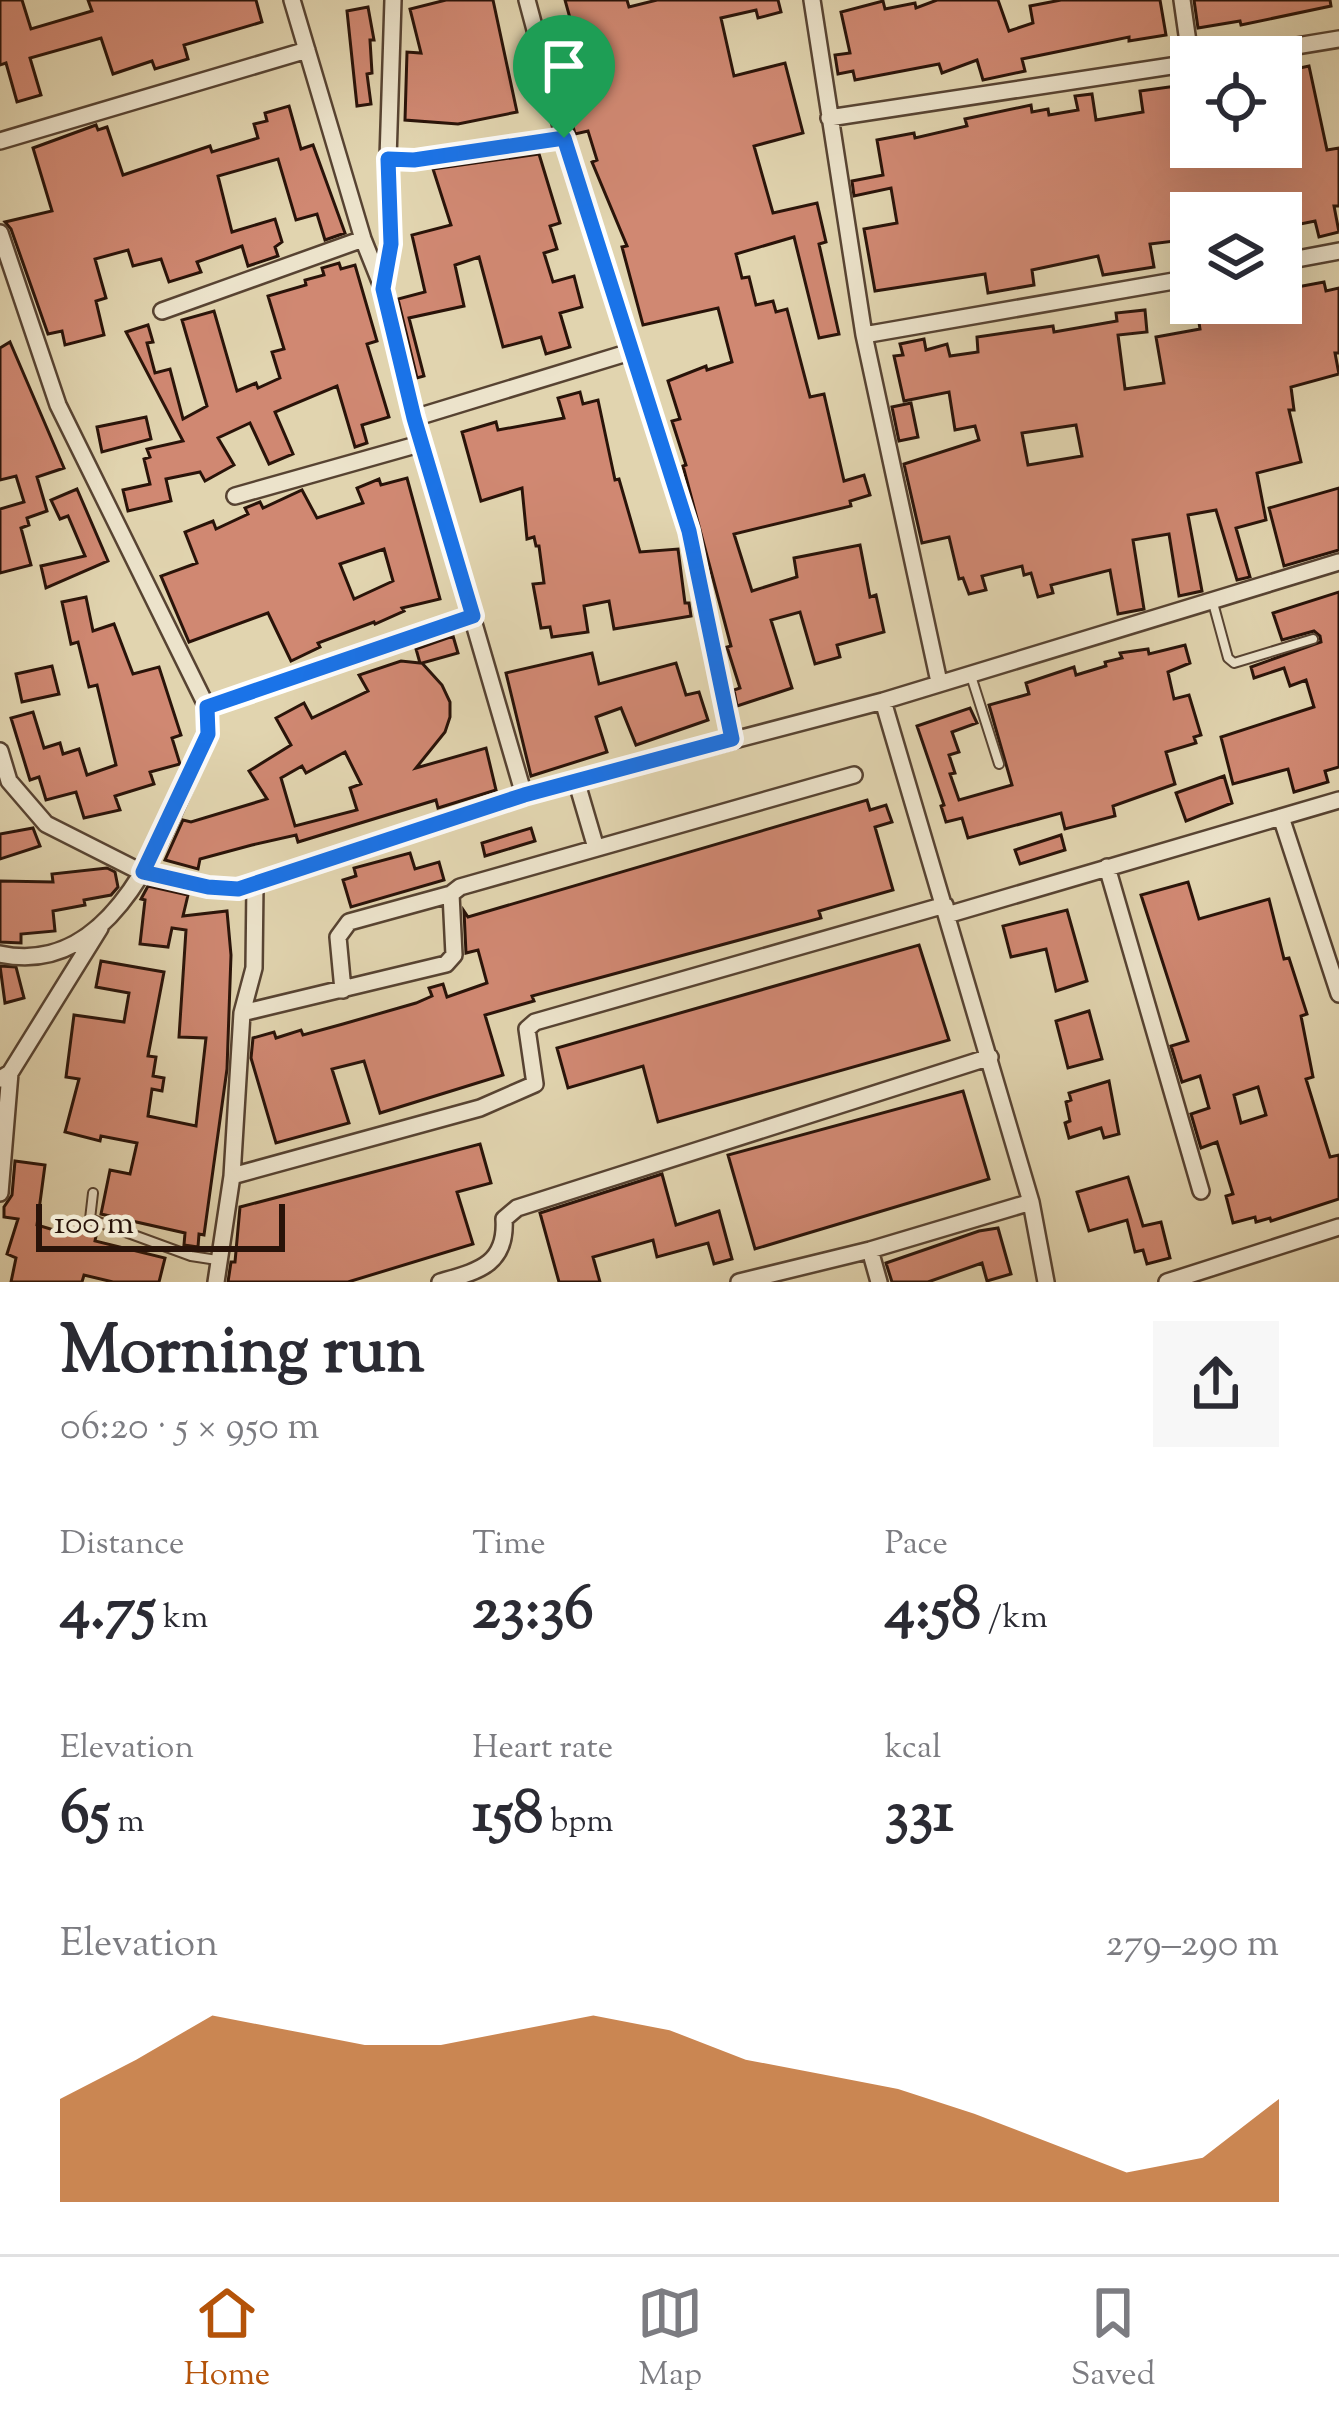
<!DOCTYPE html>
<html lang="en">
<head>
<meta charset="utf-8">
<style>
	:root { --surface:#fff; --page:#f7f7f7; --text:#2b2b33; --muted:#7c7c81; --line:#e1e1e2; --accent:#b45309 }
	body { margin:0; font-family:"Sorts Mill Goudy",serif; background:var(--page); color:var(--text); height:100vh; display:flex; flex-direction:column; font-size:45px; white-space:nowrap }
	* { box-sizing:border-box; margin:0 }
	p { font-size:39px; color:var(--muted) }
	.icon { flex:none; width:66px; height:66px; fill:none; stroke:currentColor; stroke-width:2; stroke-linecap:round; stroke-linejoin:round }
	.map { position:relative; height:1282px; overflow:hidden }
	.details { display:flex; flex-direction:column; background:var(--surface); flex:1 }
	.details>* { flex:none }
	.controls { position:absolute; left:1170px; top:36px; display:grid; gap:24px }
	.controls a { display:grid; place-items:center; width:132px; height:132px; border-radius:0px; background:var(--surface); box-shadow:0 12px 48px #0002; font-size:60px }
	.scale { position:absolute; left:36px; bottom:30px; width:249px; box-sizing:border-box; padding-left:12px; border:6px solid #291309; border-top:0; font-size:33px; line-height:42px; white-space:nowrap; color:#291309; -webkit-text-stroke:9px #ece3cb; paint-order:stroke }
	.pin { position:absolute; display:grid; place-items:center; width:102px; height:102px; color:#fff; margin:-123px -51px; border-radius:50% 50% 50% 0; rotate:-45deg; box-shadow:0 0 12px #0007 }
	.pin .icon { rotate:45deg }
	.round { display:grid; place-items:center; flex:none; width:126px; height:126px; border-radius:0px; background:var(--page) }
	.overview { display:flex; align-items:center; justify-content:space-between; height:204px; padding:0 60px }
	h1 { font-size:66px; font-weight:700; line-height:90px }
	.figures { display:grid; grid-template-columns:repeat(3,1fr); gap:18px; height:204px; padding:12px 60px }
	.figures div { display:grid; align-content:center }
	.figures b { font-size:60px; font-weight:700 }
	.figures small { font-size:33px; font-weight:400 }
	.figures p { font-size:33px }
	.chart { height:336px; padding:24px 60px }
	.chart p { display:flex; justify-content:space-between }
	.chart svg { width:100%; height:216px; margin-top:12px; fill:var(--accent); opacity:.7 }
	.tab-bar { display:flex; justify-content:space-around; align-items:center; height:168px; border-top:3px solid var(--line); background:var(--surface); font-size:33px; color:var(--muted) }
	.tab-bar a { display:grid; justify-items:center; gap:6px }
	.tab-bar .selected { color:var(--accent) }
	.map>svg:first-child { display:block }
	.building { fill:#d08872; stroke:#291309; stroke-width:3; fill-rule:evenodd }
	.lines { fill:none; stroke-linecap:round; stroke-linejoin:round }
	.lane-casing { stroke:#574332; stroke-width:12 }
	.street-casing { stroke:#574332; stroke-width:20 }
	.lane { stroke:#ece3cb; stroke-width:8 }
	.street { stroke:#ece3cb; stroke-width:15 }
	.route-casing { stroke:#fff; stroke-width:24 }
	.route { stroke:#1a73e8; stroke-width:15 }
</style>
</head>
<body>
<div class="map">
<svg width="1339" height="1282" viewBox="0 0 1339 1282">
	<rect width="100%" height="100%" fill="#e1d4af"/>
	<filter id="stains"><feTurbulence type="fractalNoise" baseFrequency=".00167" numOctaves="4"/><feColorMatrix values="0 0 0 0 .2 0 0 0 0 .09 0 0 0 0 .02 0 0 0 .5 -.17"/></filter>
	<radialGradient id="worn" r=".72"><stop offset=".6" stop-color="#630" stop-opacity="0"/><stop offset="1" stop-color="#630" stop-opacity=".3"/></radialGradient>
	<path class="building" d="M0,0H22L31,29L92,11L88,0H256L262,22L184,45L188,59L155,69L152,61L113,74L101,38L30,58L41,95L17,102L6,63L0,65Z
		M446,0H493L517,112L458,124L405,120L407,52L421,53L410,9Z
		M565,0H627L629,7L657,0H778L781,12L758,18L756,10L721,18L734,76L785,63L803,133L754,146L773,213L817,203L826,242L819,244L839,334L819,338L794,237L736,254L742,278L749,277L756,305L773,301L776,312L787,309L810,397L824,394L844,481L864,475L870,495L850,501L851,506L734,534L752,591L797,577L794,558L860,545L870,597L876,595L884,632L837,645L840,657L815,664L800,612L771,620L792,688L737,706L734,690L740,688L727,647L731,646L683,466L686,465L672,421L680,419L668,381L706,366L707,370L732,362L718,308L643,325L622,247L627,246L592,162L597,160L588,131L575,134L571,119L586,112L559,33L573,29Z
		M937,0H998L1009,31L1033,23L1030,6L1061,0H1160L1166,35L1129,41V37L1022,59L1025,71L983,80L977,60L942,73L939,64L855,80L853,71L838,74L835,55L850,53L841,12L883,1L885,9L915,3L916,8Z
		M1194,0H1330L1331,6L1241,25L1240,21L1198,28Z
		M368,7L374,40H370L372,73L367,74L371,104L357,106L347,11Z
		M1309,66L1327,150L1339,148V206H1334L1339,232L1319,237L1315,221L1281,228V213H1191V239L1150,244L1154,267L1103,275L1098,256L1032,270L1034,285L988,293L985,274L875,291L864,229L897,223L891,188L854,196L852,181L883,175L877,140L914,133L915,138L967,126L965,119L1031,105L1032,112L1048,109L1049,115L1078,110L1075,96L1092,94L1096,120L1143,112L1140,91L1191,84V147H1291L1281,100V72Z
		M289,106L301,149L313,145L345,233L325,240L317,214L296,220L278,159L218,176L232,232L275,219L282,242L275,247L278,256L248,266L242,246L197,262L201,272L169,282L161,259L133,266L128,250L95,259L106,298L96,301L104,335L65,345L62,331L48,334L11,229L5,222L52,211L33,148L96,125L98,130L107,127L123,175L210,146L212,152L258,138L254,124L267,121L265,113Z
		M539,154L560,223L550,226L557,249L544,253L553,282L574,276L582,307L560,313L570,347L546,354L541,337L503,347L479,257L455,265L464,306L409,318L424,376L417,378L398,299L425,292L412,235L451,225L433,169Z
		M339,263L341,269L355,265L377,341L367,344L389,417L362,425L367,443L355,447L337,386L275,412L293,454L269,464L250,423L218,438L234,465L205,481L200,472L166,479L171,501L128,511L123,490L150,484L144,459L150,457L147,449L183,441L126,332L148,325L153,342L147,343L155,373L170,369L183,419L207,406L182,320L214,311L237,391L256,383L258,388L280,378L272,352L284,349L268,296L306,285L305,280L324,275L322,268Z
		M1324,282L1326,291L1339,288V353H1335L1339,374L1291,387L1294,410H1289L1301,462L1257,473L1266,520L1236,528L1250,577L1237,580L1216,510L1188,515L1202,591L1179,596L1169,534L1133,540L1144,609L1118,614L1110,570L1051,585L1053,593L1038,597L1031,573L1024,575L1022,566L982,576L986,590L969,594L963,578L959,579L949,537L922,543L904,464L979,440L975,426L955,430L949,392L904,401L894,356L903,355L900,344L924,339L926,350L947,344L950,356L978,352L977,337L1053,326L1054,332L1117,321L1116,313L1145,310L1147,332L1118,335L1125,389L1164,383L1156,337L1200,329L1197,310L1243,303H1281V290ZM1076,425L1082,456L1028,465L1022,433Z
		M10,342L64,468L37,477L47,511L27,518L29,525L21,528L31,565L0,573V509L24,502L16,476L0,480V348Z
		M580,392L583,404L598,400L615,480L619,479L640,552L678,549L685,603H689L691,616L614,629L609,601L584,606L588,632L552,637L550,627L541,628L533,584L544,583L539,546H536L534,537L527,539L522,488L481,501L462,432L496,422L498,430L564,418L558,398Z
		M911,403L918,437L899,441L892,407Z
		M146,417L151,439L102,452L97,427Z
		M407,478L440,599L402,608L404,611L375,624L374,622L318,643L320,647L291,661L268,613L189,642L161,576L197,563L185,532L213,521L216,529L248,514L245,508L260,502L263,508L302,490L317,518L363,503L357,488L379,479L381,485ZM384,549L393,581L354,599L340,564Z
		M1339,488V550L1284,566L1269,508Z
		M77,489L108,561L46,588L41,566L85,556L68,516L60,519L51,500Z
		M1339,592V767L1325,771L1328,782L1294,792L1288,769L1233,784L1221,737L1314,707L1306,680L1290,686L1284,668L1254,678L1251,667L1321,642L1320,636L1314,631L1282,640L1273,613Z
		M86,597L93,631L114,624L133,674L159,667L181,735L172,738L180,764L150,772L154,784L115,796L120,810L84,818L76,792L46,800L39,777L30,780L11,718L33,712L44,748L60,743L63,754L79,749L87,775L116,765L97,685L89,687L78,642L71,644L62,602Z
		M453,636L458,653L422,663L442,685L450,702V717L445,732L416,768L486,748L496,790L438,808L436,800L298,842L296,835L252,845L200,859L198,869L165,860L183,820L191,822L267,799L249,771L291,745L276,718L304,703L312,718L368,691L359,675L401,661L420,663L416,649ZM345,752L361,784L350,788L357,810L295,826L281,778L302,766L306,773Z
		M1185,645L1190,663L1168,672L1174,699L1189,695L1201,735L1194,737L1196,743L1166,752L1175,784L1113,806L1115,816L1065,829L1061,813L968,838L962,818L946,822L941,806L944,805L917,726L970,708L977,723L952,732L959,752L949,755L955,773L950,774L959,800L1012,785L989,705L1029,694L1026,683L1074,667L1076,675L1106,666L1105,662L1122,658L1120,653L1148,649L1149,654Z
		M592,653L599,684L676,663L686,695L699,692L708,720L636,745L621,708L596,717L607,752L531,776L506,673Z
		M52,666L59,694L22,702L16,674Z
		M1224,776L1232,803L1186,821L1176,793Z
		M867,800L870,810L886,805L892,822L875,827L893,890L819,911L821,918L532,996L534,1001L485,1015L503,1075L380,1113L364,1061L332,1069L349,1123L276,1143L251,1058L253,1038L274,1032L276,1038L301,1030L303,1035L343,1024L416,1003L432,996L429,988L443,984L447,997L487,983L478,950L466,953L464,911L468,917Z
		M33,828L40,846L0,859V834Z
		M531,828L535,841L485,856L482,843Z
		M1061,835L1065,850L1020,864L1015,850Z
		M410,853L415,869L439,862L444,880L351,907L343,880L356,876L354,868Z
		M107,868L115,872L118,887L111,895L84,900L85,905L53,911L55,931L21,934V943L0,942V881L53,882L52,874Z
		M1188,882L1199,919L1269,899L1284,959L1289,958L1307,1014L1301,1016L1313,1077L1306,1079L1330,1157L1339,1155V1199L1271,1221L1270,1218L1256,1222L1255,1217L1233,1223L1226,1196L1233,1194L1217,1142L1201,1148L1191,1114L1209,1108L1200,1076L1182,1082L1171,1046L1188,1041L1141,895ZM1258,1087L1266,1115L1241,1123L1234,1095Z
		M148,886L188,895L183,916L227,911L231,955L227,1069L204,1235L199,1234L198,1247L184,1245L185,1233L101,1214L110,1170L130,1174L137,1143L101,1136L100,1141L65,1132L79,1079L66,1077L74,1015L124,1022L129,993L96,987L101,961L164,972L148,1056L156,1057L153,1076L164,1078L162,1091L152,1089L148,1116L196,1126L206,1038L179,1037L186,930L172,928L168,947L140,944L145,900L141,899Z
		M1067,910L1087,981L1056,991L1046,949L1011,957L1003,926Z
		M919,945L949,1040L658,1122L643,1066L568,1088L557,1048Z
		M0,966L16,967L24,998L5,1003Z
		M1089,1011L1102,1059L1068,1068L1056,1021Z
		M1109,1081L1119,1134L1104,1138L1101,1128L1069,1138L1065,1123L1070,1121L1066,1102L1071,1100L1069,1093Z
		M963,1091L989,1179L755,1249L728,1155Z
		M480,1144L491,1183L457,1192L473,1244L348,1282H228L231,1262H235L240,1207Z
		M15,1161L45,1165L37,1225L64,1233L65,1228L96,1236L95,1241L165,1258L159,1282H113L84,1275L82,1282H11L16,1258L7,1254L18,1219L4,1217V1207L12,1195Z
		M662,1174L676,1225L719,1211L732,1259L714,1264L708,1243L657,1257L653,1240L593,1257L600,1282H559L540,1213Z
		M1128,1177L1143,1226L1161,1222L1170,1258L1147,1264L1143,1250L1135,1252L1127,1220L1089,1231L1077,1192Z
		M998,1228L1011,1274L987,1281L982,1263L928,1282H892L886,1263L979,1231Z"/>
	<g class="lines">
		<defs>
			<path id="lane" d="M1213,603L1228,658L1234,663L1313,639
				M971,676L999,764
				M93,1193L90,1219L191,1256L217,1260"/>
			<path id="street" d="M292,0L363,239L383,289L414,418L524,795
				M527,0L564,138L689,531L732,739
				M812,0L864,335L939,682
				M1182,0L1191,63
				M1229,57L1339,39
				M829,118L1191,63
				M0,141L307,50
				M388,159L414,160L564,138
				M0,233L58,405L207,707L208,734C169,817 120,980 0,954
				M1281,262L1339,251
				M383,286L391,244L388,159L393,0
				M162,311L363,239
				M864,335L1191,278
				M414,418L630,352
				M235,496L423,443
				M883,701L1031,1202L1046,1282
				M207,707L473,617
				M0,751L9,781L46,824L143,873L209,887L238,889L524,795L883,701L1339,562
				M576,780L596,848
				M1281,817L1339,994
				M1107,867L1201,1191
				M947,915L1339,800
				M343,990L338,937L349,922L451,894
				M242,1013L446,964L454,955L451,894L460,887L854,775
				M0,1079L10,1073L100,928
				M232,1176L480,1108L535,1084L527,1029L535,1022L945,905
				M0,1193L10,1073
				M870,1250L879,1282
				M216,1282L232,1176L242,1013L254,968L255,884
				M440,1282C478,1271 507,1265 504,1219L517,1208L990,1057
				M739,1282L870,1250L1031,1202
				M1167,1282L1339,1227"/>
		</defs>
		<use href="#lane" class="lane-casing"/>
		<use href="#street" class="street-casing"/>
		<use href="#lane" class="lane"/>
		<use href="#street" class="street"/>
	</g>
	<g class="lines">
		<defs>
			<path id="route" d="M564,138L689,531L732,739L524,795L238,889L208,887L143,872L208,734L207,707L473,616L414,418L383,289L391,244L388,159L414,160Z"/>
		</defs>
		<use href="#route" class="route-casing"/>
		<use href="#route" class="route"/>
	</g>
	<rect width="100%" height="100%" filter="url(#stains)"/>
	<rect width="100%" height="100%" fill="url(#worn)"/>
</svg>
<div class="controls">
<a><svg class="icon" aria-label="locate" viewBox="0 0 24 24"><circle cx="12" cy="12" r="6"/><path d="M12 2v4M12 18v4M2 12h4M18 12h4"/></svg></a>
<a><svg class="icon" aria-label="layers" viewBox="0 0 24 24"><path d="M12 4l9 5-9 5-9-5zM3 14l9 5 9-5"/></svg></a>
</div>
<div class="scale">100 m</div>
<div class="pin" style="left:564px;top:138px;background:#1e9e55"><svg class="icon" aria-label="arrive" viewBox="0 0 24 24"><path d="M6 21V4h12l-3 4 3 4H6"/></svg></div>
</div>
<section class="details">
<div class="overview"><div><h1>Morning run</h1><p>06:20 · 5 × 950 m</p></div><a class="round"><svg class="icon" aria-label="share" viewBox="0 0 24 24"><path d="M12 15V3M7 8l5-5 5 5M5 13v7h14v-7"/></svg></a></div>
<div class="figures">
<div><p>Distance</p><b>4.75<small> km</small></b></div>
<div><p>Time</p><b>23:36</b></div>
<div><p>Pace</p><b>4:58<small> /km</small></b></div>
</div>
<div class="figures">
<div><p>Elevation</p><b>65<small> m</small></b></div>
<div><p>Heart rate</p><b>158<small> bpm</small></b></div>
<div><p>kcal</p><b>331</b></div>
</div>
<div class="chart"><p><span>Elevation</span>279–290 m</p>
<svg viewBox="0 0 160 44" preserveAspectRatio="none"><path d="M0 44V23L10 15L20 6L30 9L40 12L50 12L60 9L70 6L80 9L90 15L100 18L110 21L120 26L130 32L140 38L150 35L160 23V44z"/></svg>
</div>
</section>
<nav class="tab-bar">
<a class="selected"><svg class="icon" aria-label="home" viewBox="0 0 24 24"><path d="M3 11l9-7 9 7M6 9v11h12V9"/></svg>Home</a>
<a><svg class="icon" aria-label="map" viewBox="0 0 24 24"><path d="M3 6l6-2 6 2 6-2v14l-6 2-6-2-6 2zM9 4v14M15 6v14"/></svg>Map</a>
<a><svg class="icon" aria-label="saved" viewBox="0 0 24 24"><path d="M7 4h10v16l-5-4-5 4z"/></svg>Saved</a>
</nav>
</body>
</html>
